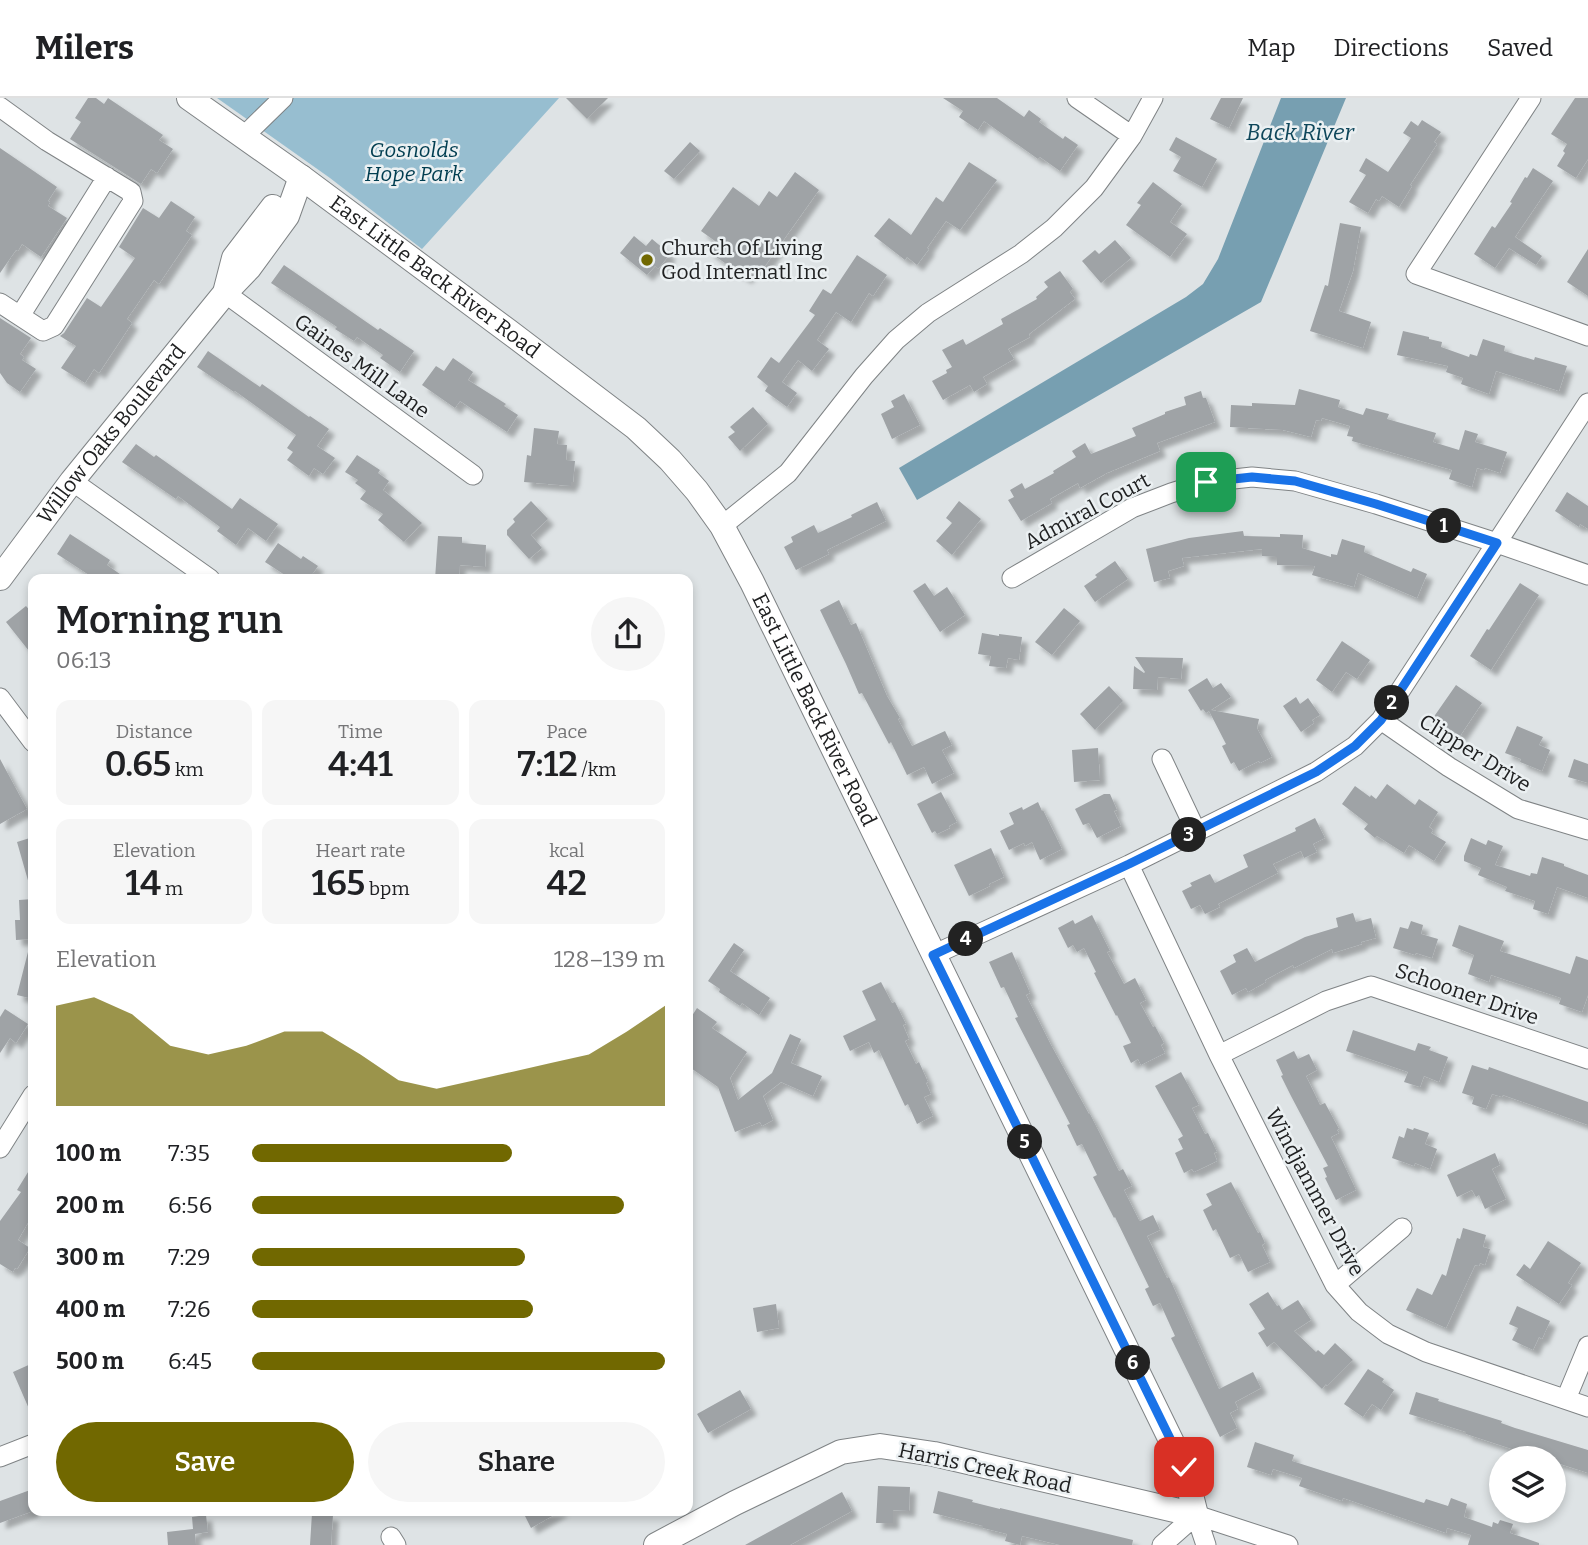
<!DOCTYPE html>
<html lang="en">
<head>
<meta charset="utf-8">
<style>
	:root { --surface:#fff; --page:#f6f6f6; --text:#202124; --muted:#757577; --line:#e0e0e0; --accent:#716800 }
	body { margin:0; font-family:Bitter,serif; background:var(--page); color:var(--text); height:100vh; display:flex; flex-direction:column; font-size:26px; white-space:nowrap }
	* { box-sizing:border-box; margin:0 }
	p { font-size:23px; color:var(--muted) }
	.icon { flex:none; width:38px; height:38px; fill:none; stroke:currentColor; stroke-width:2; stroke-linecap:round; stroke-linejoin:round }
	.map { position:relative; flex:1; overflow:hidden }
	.details { position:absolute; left:28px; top:476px; width:665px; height:942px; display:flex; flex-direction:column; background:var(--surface); border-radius:14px; box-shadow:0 4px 10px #0003 }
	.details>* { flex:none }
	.buttons { position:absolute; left:1489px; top:1348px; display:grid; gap:14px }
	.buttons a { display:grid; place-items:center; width:77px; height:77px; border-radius:50%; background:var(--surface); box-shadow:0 4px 10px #0003; font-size:35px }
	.pin { position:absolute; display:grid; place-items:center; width:60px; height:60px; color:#fff; margin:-30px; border-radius:14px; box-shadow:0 4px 10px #0006 }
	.km { position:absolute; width:35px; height:35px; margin:-18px; border-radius:50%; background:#222; color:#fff; font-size:19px; line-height:35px; text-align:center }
	.round { display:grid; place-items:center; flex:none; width:74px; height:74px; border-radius:37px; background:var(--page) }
	.summary { display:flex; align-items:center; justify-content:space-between; height:119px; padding:0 28px }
	h1 { font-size:38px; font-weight:600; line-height:52px }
	.figures { display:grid; grid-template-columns:repeat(3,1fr); gap:10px; height:119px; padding:7px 28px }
	.figures div { display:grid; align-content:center; border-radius:14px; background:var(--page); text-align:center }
	.figures b { font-size:35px; font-weight:600 }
	.figures small { font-size:19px; font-weight:400 }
	.figures p { font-size:19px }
	.chart { height:196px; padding:14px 28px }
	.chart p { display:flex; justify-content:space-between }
	.chart svg { width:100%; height:126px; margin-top:7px; fill:var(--accent); opacity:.7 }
	.action { display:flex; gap:14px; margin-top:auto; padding:14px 28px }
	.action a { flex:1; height:80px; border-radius:42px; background:var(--accent); color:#fff; font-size:28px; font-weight:600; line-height:80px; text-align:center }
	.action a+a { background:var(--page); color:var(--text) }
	ul { padding:0 28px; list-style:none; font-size:23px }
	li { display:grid; grid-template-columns:112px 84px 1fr; align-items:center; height:52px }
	li i { height:18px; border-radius:9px; background:var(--accent) }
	header { display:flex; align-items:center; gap:42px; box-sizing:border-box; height:98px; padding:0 35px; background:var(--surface); border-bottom:2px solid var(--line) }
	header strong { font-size:33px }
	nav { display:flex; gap:38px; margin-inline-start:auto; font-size:24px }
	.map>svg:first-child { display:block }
	.green { fill:#97bed0 }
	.water { fill:#779fb1 }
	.building { fill:#9fa3a6; filter:url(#shadow) }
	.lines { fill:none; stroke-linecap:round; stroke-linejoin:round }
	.minor-casing { stroke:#7f8385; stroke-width:21 }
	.tertiary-casing { stroke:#7f8385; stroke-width:26 }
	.minor { stroke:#fff; stroke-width:19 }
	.tertiary { stroke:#fff; stroke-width:24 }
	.route-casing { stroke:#fff; stroke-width:14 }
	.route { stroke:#1a73e8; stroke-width:9 }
	.poi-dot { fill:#716800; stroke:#ebf0f2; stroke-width:2.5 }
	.labels { text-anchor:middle; stroke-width:5; stroke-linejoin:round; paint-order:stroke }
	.park-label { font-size:21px; font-style:italic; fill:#003d50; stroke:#ebf0f2 }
	.poi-label { font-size:21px; fill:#202122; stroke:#ebf0f2; text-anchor:start }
	.street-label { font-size:21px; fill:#202122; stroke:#ebf0f2 }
	.water-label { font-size:23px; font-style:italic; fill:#0f475b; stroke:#ebf0f2 }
</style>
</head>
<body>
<header>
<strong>Milers</strong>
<nav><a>Map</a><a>Directions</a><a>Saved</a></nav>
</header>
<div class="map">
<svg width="1588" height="1447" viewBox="0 0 1588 1447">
	<defs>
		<filter id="shadow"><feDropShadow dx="6" dy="6" stdDeviation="2" flood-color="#0004"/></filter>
	</defs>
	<rect width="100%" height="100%" fill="#dee3e5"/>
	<path class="green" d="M217,0H559L422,151L330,80Z"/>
	<path class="water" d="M1281,0H1346L1261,204L917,402L899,370L1186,199L1203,186L1218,161Z"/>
	<path class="building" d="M88,0H96L104,6L108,0L163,37L159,42L173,51L157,75L151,71L141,86L70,41L81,24L75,20Z
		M566,0H608L587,21Z
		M943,0H997L1024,19L1029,12L1041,21L1039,24L1063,41L1065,38L1078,47L1060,73L1040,59L1038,61L984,23L978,32L959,19L963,13Z
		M1221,0H1243L1229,30L1210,21Z
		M1575,0H1588V61L1576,80L1557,68L1565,55L1563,53L1567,46L1551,36Z
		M1422,22L1441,34L1434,44L1437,46L1410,87L1412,88L1399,109L1382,98L1379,103L1376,101L1368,115L1349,104L1366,77L1359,73L1366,60L1388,74L1411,40L1403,35L1411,23L1418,28Z
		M1176,39L1217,61L1202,89L1173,73L1181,59L1169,52Z
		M690,44L700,53L674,81L664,73Z
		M0,50L57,89L48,103L50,104L48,108L67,120L41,159L22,146L18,153L16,152L0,175Z
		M969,64L997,82L960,132L946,123L927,150L929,151L917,167L907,159L905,162L874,138L889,120L911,137L936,99L943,104Z
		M1533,70L1553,83L1515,139L1542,158L1536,167L1509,150L1495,170L1474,156L1492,128L1495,130L1512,105L1510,104L1525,79L1527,80Z
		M795,74L819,92L760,175L753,170L746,180L708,153L715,143L701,133L733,89L759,108L769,93L777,99Z
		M1153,84L1182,106L1170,124L1187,136L1170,159L1126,127L1141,107L1137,105Z
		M171,103L195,119L186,133L192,137L159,186L154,182L127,221L132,225L99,275L94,271L85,285L61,270L76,248L60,238L64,235L87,200L101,209L135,160L119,149L143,110L159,120Z
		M1340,125L1361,129L1353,173L1339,213L1371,224L1363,250L1310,233L1325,187L1328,188Z
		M634,138L646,148L652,141L670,156L658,171L655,168L647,177L620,155Z
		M1115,142L1131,160L1101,185L1082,163L1095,152L1099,156Z
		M1588,151V198L1567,184Z
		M857,157L887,177L873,198L869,195L851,224L836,214L817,242L829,251L812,273L798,262L782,284L797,295L787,309L765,293L768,288L757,279L771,259L779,265L815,217L809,213L823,191L831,196Z
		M284,167L378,232L380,230L414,253L400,274L380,260L383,257L357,239L354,243L335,231L337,229L271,185Z
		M1060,173L1073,191L1070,194L1075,201L1029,236L1030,239L1008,251L1014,261L983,279L987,286L974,294L970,287L943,302L932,283L947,275L946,272L952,269L942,252L963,241L966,247L1003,226L1001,221L1037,201L1036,199L1048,189L1044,184Z
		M0,220L31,240L20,256L24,259L22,262L36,271L20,294L7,285L0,275Z
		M1403,233L1429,239V241L1442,244L1441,249L1469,259L1470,256L1477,258L1483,241L1505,248L1504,253L1534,262L1535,259L1567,268L1559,293L1496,273L1489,296L1461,286L1463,280L1446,274L1448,268L1397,257Z
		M208,253L260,289L262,286L309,319L310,318L329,331L317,348L335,360L323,376L314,370L309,378L287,362L293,354L287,350L296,337L235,293L234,294L197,269Z
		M453,260L473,274L468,282L506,306L504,308L518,317L507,334L460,303L455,310L422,287L436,268L444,273Z
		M1299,291L1340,302L1338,309L1363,317L1366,310L1389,316L1387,321L1436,335L1433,344L1459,352L1465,332L1478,336L1475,344L1507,354L1500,375L1485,370L1484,372L1477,370L1472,389L1449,381L1452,372L1352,343L1353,339L1347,338L1350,328L1322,320L1321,323L1316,322L1311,339L1283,332L1230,329L1231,307L1252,308V305L1295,307Z
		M1201,293L1203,300H1206L1215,324L1157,345L1160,353L1107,375L1080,390L1078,385L1050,401L1052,405L1021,423L1008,402L1014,399L1010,392L1022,385L1025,391L1054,375L1053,373L1076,359L1072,353L1085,345L1091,356L1136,338L1132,330L1165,316V314L1186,307L1184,299Z
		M904,296L920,327L892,341L881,316L894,309L891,303Z
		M753,309L768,326L740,353L728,339L735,334L730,329Z
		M534,330L559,333L557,346L567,347L566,362L575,363L573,384H571V388L524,384L527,357L531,358Z
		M136,346L154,359L156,357L232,411L240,400L278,426L266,443L248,430L236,447L217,433L220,429L178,398L176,401L122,364Z
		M357,357L380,372L378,375L389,383L383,392L422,425L404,444L378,422L383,416L360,401L366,393L355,385L358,382L345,374Z
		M1567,394L1588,408V431L1580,426L1579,429L1555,413Z
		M531,403L548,421L531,437L542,450L529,461L507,437V432L515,424L513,421Z
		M959,403L981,421L952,457L936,443L952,425L946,420Z
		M877,404L886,423L827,452L829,456L796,472L784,449L793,444L791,439L814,427L818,435L852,419L851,417Z
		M1243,433L1244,438L1280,439V436L1303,437L1302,450L1331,459V456L1337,457L1342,441L1365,448L1364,454L1411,474L1413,470L1427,476L1417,500L1358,475L1354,489L1312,477L1315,468L1277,467V459L1262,458V451L1182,460L1184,468L1168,473L1170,480L1154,484L1146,451L1189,440Z
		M70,436L110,462L107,467L127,481H95L57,456Z
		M438,438L462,439V445L486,447L485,469L460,467L459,481H435Z
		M278,445L301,461L303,458L318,468L309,481H291L265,464Z
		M1115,463L1128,481L1095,504L1084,488L1097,479L1095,477Z
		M925,485L934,498L947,489L965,517L940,534L913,493Z
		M1520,485L1539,497L1491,572L1470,558L1487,531L1489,532Z
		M839,502L851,527L856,525L887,598L900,620L898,621L912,648L945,633L952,647L942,652L954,675L932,686L924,669L907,677L891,644L889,646L862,595L859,596L846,566L820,512Z
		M26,508L33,516V558L6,524Z
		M1064,510L1080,523L1052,557L1035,544Z
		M982,535L999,538V536L1022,539L1019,562L1008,560L1006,570L989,568L991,558L978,556Z
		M1342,543L1370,562L1357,581L1346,574L1332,594L1316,582Z
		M1135,559L1183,560L1181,581L1158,579L1157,592L1133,591L1134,568L1144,575L1145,574Z
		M1207,580L1213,590L1221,585L1231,599L1211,612L1259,621L1257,630L1272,659L1260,665L1259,663L1239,673L1234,664L1231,666L1222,648L1226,646L1209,613L1206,615L1203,611L1201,613L1188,592Z
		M1456,587L1482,605L1460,638L1433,620Z
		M1109,588L1123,603L1095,632L1080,616Z
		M1296,599L1300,606L1308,600L1320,617L1312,622L1314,625L1301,634L1283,608Z
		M1517,628L1543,639L1539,647L1550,652L1542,673L1520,664L1521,661L1505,655Z
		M1098,650L1100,682L1074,684L1072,652Z
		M0,661L27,711L0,726Z
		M1574,661L1588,666V685L1568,679Z
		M1387,686L1415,707L1419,701L1438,714L1429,729L1433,732L1431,735L1446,744L1434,763L1409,747L1404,755L1377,738L1375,740L1364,731L1368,726L1342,706L1355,688L1370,699L1371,697L1376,701Z
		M941,694L957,724L949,728L950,730L937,736L935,733L932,735L917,706Z
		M1104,696H1110L1117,712L1114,713L1121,728L1097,740L1089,725L1083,727L1075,711Z
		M1038,704L1042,713L1043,712L1062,751L1040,762L1032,744L1025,748L1024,745L1009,752L1000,733L1014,726L1009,715L1022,709L1023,712Z
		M1315,720L1325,740L1313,746L1317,754L1304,760L1301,753L1273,766L1278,775L1218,806L1220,809L1205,816L1200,807L1191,811L1182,793L1192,788L1190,785L1210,776L1215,785L1248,769L1243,757L1296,733L1295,730Z
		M33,739V786H29L17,744Z
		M1471,740L1486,747L1488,742L1503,748L1495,767L1530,778L1531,775L1537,776L1542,759L1564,766V768L1588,777V800L1557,789L1548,816L1533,811L1535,803L1505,793L1507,789L1478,777L1481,770L1464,763V758Z
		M991,750L1004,779L989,786L990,788L969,798L954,767Z
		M33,801V841L16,842L15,822H20L19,802Z
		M1353,815L1356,824L1371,820L1376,840L1361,844L1362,846L1333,855L1332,851L1294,870L1293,867L1265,882L1266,884L1248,894L1246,890L1232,897L1220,873L1236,864L1233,857L1247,850L1255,864L1305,839L1338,829L1336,820Z
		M1092,817L1110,853L1107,854L1124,886L1135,880L1146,902L1140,905L1153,929L1155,928L1164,945L1161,947L1165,955L1141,967L1138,961L1131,965L1123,948L1131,945L1117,917L1116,918L1094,875L1096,874L1084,850L1077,854L1073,847L1068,850L1058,830L1073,822L1075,826Z
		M1411,823L1423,827L1421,836L1438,841L1432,860L1416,855L1415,857L1393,850L1400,829L1408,831Z
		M1459,827L1504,843L1500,853L1570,876L1576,858L1588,862V897L1582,914L1559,906L1561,900L1491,877L1489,884L1468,876L1474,857L1452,848Z
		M734,845L744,852L730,873L770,900L759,917L742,905L740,908L719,894L720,891L708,883Z
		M29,850L33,851V901L17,897Z
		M1012,854L1030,895L1026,897L1051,947L1089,1016H1090L1119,1073L1123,1071L1132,1088L1124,1092L1139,1122L1140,1123L1153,1117L1160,1132L1147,1138L1167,1180L1169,1179L1219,1291L1253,1274L1261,1290L1235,1304L1238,1311L1230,1315L1237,1330L1220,1339L1171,1240L1175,1238L1160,1205L1153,1208L1145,1191L1149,1189L1115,1119L1114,1120L1093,1079L1097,1077L1082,1046L1077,1048L1067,1027L1070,1026L1015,920L1018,919L1004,889L1001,890L989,864Z
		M881,884L892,905L895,904L906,926L903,927L909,941L905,943L916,966L919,964L928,984L926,985L931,996L924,999L933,1018L917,1026L908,1006L905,1008L879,952L874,955L869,944L850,953L843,938L876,922L862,893Z
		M697,910L717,924L712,930L747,954L730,980L738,1002L772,975L790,936L801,941L791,965L822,978L813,998L781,984L763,998L773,1022L762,1028L760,1024L735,1034L718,989L688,968V924Z
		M5,911L28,926L16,945L10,940L0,955V919Z
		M1353,932L1415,953L1418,945L1431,949L1429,952L1448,959L1439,984L1424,978L1420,989L1404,984L1408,974L1346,953Z
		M1294,953L1298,961L1309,956L1317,972L1306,978L1320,1007L1325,1005L1339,1031L1337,1032L1339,1035L1331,1039L1356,1092L1336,1102L1325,1080L1327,1079L1323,1070L1328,1068L1291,998L1281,978L1283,977L1276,962Z
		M1472,967L1488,972L1489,969L1588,1004V1027L1503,997L1502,999L1492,996L1486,1011L1472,1006L1474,999L1462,995Z
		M1181,974L1199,1007L1192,1010L1205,1036L1208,1035L1217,1054L1214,1055L1217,1063L1194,1074L1192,1071L1184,1075L1175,1055L1183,1051L1178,1041L1183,1038L1155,988Z
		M1407,1030L1413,1032L1414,1030L1429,1035L1425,1046L1437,1051L1430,1071L1415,1065L1414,1068L1392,1060L1399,1038L1404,1040Z
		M1495,1055L1500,1067L1492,1071L1506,1101L1485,1111L1479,1097L1476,1099L1472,1092L1457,1099L1447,1077Z
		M33,1066V1116L18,1142L30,1150L17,1171L15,1170L13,1174L0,1166V1123L21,1094L17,1092Z
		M1231,1084L1258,1135L1260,1134L1265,1145L1262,1147L1270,1164L1248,1174L1239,1156L1230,1160L1216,1131L1213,1133L1203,1112L1212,1107L1206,1096Z
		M1463,1130L1486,1137L1483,1149L1490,1151L1485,1167L1480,1165L1479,1168L1475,1167L1446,1230L1406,1212L1417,1190L1432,1197L1442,1176L1446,1178L1457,1140L1460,1141Z
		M1548,1143L1581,1165L1568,1185L1572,1187L1559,1206L1516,1177L1524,1166L1530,1171Z
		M1268,1194L1277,1208L1279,1207L1282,1212L1298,1202L1311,1222L1294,1233L1316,1254L1318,1252L1324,1257L1335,1245L1353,1262L1327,1288L1326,1286L1322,1291L1274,1244L1267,1249L1258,1235L1265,1231L1249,1206Z
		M776,1206L779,1230L757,1234L753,1210Z
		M1517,1208L1550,1223L1542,1241L1539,1239L1533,1252L1512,1242L1518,1230L1509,1226Z
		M33,1265V1320L13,1274Z
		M1368,1271L1384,1281L1382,1284L1394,1292L1381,1312L1372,1306L1363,1319L1344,1306Z
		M740,1292L751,1311L708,1335L697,1316Z
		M1416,1294L1439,1301L1438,1303L1502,1323L1501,1325L1515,1330L1588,1352V1375L1554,1364V1360H1539L1466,1336V1334L1409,1316Z
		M1255,1344L1294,1357L1292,1363L1424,1405L1426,1401L1448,1408L1451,1400L1467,1406L1464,1419L1492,1429L1493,1424L1498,1426L1500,1422L1513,1426L1510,1435L1539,1445V1447H1468L1471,1437L1447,1430L1446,1435L1343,1400L1342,1403L1299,1388L1302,1380L1273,1371L1271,1377L1247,1369Z
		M878,1388L910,1389L909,1413L893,1412V1425H876Z
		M33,1391V1413L0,1425V1403Z
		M938,1393L973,1402L972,1404L1000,1411V1410L1133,1442L1132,1447H1060L1022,1438L1020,1447L1005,1443L1007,1436L983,1430V1428L933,1415Z
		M842,1394L852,1413L790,1447H745Z
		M522,1412H563L531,1430Z
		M312,1415L333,1417L331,1447H310Z
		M206,1417L208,1434L195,1436L196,1447H168L167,1434L193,1431L192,1419Z"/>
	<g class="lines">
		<defs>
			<path id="minor" d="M1077,0L1132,38
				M1531,0L1416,176L1588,238
				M0,9L47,43L131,94L133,103L54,228L43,233L0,205
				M243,39L283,0
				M225,195L473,377
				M20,218L107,79
				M72,383L210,481
				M722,428L788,375L864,278L896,242L928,215L1021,156L1054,130L1094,90L1132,38L1153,0
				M1012,480L1132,410L1171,395L1206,384L1252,379L1295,383L1376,406L1497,445L1588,477
				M0,600L33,644
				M1381,622L1449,669L1518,711L1588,732
				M1162,661L1196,733
				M1129,767L1219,957L1335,1187L1359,1214L1388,1236L1426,1254L1588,1309
				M933,857L1129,767L1316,674L1355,648L1381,622L1588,305
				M1219,957L1326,903L1371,888L1588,961
				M0,1050L33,997
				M1335,1187L1402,1130
				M1566,1301L1588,1248
				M0,1359L33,1346
				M1196,1417L1288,1447
				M1196,1417L1206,1447
				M391,1439L396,1447
				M1162,1447L1196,1417"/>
			<g id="tertiary">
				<path id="s1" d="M189,0L301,79L508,233L636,330L670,362L697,393L722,428L752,484L1184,1369L1196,1417L934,1356L880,1348L841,1354L735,1405L656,1447"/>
				<path d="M226,191L234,160L273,109"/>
				<path id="s2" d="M0,480L72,383L225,195L249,170L287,118L301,79"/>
			</g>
		</defs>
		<use href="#minor" class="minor-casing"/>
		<use href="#tertiary" class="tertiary-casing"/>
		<use href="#minor" class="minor"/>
		<use href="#tertiary" class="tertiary"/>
	</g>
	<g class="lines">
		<defs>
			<path id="route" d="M1184,1369L933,857L1129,766L1316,674L1355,648L1381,622L1497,445L1376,406L1295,383L1252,379L1206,384"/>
		</defs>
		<use href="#route" class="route-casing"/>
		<use href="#route" class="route"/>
	</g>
	<circle class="poi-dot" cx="647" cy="162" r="7"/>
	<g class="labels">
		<g class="park-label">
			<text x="414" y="59">Gosnolds<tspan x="414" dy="24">Hope Park</tspan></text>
		</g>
		<g class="poi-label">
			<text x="661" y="157">Church Of Living<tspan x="661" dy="24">God Internatl Inc</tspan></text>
		</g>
		<g class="street-label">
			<text dy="7" stroke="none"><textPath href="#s1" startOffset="304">East Little Back River Road</textPath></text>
			<text transform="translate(362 268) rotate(36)" y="7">Gaines Mill Lane</text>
			<text dy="7" stroke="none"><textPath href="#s2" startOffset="182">Willow Oaks Boulevard</textPath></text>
			<text transform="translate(1087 413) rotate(-28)" y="7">Admiral Court</text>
			<text dy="7" stroke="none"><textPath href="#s1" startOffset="892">East Little Back River Road</textPath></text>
			<text transform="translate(1475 655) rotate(32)" y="7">Clipper Drive</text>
			<text transform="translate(1467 896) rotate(19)" y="7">Schooner Drive</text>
			<text transform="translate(1315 1094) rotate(62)" y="7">Windjammer Drive</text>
			<text transform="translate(985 1370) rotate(12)" y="7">Harris Creek Road</text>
		</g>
		<g class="water-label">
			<text x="1300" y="42">Back River</text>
		</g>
	</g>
</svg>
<div class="buttons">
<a><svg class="icon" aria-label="layers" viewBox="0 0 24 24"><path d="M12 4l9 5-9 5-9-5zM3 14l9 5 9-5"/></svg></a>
</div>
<div class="pin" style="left:1206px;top:384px;background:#1e9e55"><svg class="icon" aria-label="arrive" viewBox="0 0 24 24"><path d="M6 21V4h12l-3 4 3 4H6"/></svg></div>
<div class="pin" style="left:1184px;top:1369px;background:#d93025"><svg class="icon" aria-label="check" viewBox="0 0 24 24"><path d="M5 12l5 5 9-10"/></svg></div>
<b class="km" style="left:1444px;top:428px">1</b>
<b class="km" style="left:1392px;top:605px">2</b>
<b class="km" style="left:1189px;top:737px">3</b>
<b class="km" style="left:966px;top:841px">4</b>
<b class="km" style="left:1025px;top:1044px">5</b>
<b class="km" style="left:1133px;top:1265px">6</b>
<section class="details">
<div class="summary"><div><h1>Morning run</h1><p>06:13</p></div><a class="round"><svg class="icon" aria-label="share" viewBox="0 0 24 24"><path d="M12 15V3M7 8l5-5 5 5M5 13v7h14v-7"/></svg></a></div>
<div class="figures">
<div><p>Distance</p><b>0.65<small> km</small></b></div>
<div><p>Time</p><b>4:41</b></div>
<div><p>Pace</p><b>7:12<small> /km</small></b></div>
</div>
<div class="figures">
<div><p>Elevation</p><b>14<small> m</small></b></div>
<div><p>Heart rate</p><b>165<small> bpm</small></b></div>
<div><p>kcal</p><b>42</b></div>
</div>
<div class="chart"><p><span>Elevation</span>128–139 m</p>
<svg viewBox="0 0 160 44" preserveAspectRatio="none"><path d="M0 44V9L10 6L20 12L30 23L40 26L50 23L60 18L70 18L80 26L90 35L100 38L110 35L120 32L130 29L140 26L150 18L160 9V44z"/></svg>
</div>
<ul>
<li><b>100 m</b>7:35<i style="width:63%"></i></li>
<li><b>200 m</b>6:56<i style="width:90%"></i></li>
<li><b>300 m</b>7:29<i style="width:66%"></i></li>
<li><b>400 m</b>7:26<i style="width:68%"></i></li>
<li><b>500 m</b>6:45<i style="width:100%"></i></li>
</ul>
<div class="action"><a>Save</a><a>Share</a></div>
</section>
</div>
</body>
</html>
